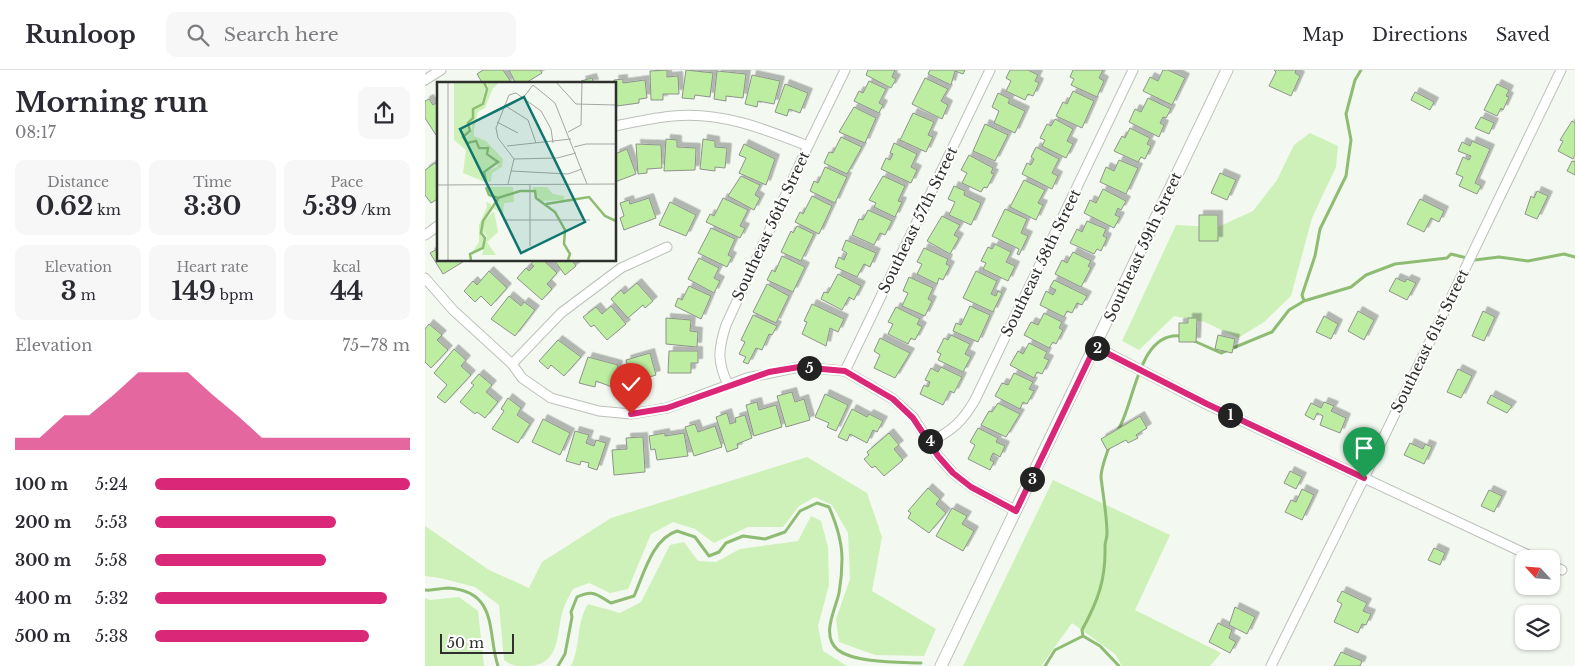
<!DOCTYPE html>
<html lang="en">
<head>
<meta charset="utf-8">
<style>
	:root { --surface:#fff; --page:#f7f7f7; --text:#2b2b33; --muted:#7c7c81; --line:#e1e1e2; --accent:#db2777 }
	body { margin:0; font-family:"Libre Baskerville",serif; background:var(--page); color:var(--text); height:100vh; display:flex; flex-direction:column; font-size:19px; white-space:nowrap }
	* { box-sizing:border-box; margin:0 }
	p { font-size:16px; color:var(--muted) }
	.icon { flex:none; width:28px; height:28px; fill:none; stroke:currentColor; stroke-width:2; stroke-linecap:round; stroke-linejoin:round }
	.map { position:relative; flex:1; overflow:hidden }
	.sheet { display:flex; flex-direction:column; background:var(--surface); width:425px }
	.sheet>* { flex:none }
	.needle { width:32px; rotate:296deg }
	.buttons { position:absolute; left:1090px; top:480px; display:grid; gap:10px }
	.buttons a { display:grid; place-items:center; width:45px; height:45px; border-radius:10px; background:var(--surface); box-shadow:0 1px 4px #0004; font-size:25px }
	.scale { position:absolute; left:15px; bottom:12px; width:74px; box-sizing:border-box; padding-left:5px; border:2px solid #2f302e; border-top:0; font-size:14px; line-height:18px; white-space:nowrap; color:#2f302e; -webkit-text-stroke:4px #fff; paint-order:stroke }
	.pin { position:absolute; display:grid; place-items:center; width:42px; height:42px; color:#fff; margin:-51px -21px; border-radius:50% 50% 50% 0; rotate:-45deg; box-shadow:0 0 5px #0007 }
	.pin .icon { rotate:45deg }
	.km { position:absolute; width:25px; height:25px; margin:-12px; border-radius:50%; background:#222; color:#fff; font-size:14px; line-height:25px; text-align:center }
	.round { display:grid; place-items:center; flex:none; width:52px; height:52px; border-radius:10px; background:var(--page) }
	.summary { display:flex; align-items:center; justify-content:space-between; height:85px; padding:0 15px }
	h1 { font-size:28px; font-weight:700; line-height:38px }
	.stats { display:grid; grid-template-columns:repeat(3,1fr); gap:8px; height:85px; padding:5px 15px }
	.stats div { display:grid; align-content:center; border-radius:10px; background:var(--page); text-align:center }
	.stats b { font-size:25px; font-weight:700 }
	.stats small { font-size:14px; font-weight:400 }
	.stats p { font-size:14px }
	.chart { height:140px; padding:10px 15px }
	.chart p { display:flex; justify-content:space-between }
	.chart svg { width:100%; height:90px; margin-top:5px; fill:var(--accent); opacity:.7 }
	ul { padding:0 15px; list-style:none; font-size:16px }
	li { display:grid; grid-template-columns:80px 60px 1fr; align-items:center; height:38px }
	li i { height:12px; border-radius:6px; background:var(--accent) }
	header { display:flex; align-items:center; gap:30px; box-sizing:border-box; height:70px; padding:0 25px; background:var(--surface); border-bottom:1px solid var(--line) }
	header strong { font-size:24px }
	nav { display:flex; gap:28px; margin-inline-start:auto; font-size:18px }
	.search { width:350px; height:45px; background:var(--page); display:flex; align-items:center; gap:12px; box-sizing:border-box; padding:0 18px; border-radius:10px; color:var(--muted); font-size:19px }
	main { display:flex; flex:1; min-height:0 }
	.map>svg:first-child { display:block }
	.green { fill:#cdf1b8 }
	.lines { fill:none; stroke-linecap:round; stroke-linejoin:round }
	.stream { stroke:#8ebc72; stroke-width:3 }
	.building { fill:#bdeda0; stroke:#8f938d; filter:url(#shadow) }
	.minor-casing { stroke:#bdc1bb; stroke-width:11 }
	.secondary-casing { stroke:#bdc1bb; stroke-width:13 }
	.minor { stroke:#fff; stroke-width:9 }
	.secondary { stroke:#fff; stroke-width:11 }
	.route-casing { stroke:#fff; stroke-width:10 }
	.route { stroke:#db2777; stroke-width:6 }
	.labels { text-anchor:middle; stroke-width:4; stroke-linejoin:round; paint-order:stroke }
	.street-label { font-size:15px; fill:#2f302e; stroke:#fff }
	.inset-river { fill:none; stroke:#8ebc72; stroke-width:2.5 }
	.inset-road { fill:none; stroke:#a5a8a3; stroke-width:1 }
	.view { fill:#0f766e; fill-opacity:0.15; stroke:#0f766e; stroke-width:2.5 }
	.inset-edge { fill:none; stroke:#2f302e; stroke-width:2.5 }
</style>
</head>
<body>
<header>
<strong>Runloop</strong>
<div class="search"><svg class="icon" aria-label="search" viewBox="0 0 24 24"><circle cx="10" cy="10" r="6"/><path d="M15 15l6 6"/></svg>Search here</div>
<nav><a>Map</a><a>Directions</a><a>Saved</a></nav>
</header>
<main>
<section class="sheet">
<div class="summary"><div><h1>Morning run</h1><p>08:17</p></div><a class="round"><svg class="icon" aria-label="share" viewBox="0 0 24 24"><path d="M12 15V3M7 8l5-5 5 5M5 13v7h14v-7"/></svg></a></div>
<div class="stats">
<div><p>Distance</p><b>0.62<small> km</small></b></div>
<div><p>Time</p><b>3:30</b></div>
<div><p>Pace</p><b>5:39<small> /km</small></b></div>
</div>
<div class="stats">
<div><p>Elevation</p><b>3<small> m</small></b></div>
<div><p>Heart rate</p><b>149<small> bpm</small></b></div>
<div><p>kcal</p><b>44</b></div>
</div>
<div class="chart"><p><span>Elevation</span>75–78 m</p>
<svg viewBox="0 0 160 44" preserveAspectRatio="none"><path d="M0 44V38L10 38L20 27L30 27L40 17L50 6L60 6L70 6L80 17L90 27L100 38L110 38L120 38L130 38L140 38L150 38L160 38V44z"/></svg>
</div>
<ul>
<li><b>100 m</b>5:24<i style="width:100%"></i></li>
<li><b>200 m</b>5:53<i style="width:71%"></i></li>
<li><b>300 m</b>5:58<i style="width:67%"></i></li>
<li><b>400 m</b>5:32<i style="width:91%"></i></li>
<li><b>500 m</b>5:38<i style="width:84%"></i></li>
</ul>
</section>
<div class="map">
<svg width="1150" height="596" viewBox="0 0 1150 596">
	<defs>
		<filter id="shadow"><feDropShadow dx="4.5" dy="-4.5" stdDeviation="0" flood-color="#0004"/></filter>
	</defs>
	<rect width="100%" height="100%" fill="#f3f8f1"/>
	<path class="green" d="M885,63L913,76L911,97L887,148L866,226L839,252L813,268L780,252L749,246L714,280L697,271L751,155L793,157L828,141L852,110L869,75Z
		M382,387L442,423L457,467L447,521L511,559L499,586L450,585L414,572L411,549L425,509L423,463L407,435L390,427L374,436L358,457H323L289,473L270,459L248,452L226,464L203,519L185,523L164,513L148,519C145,525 141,531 139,537C130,562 138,596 101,596C91,596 87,596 79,590L74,535L50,517L15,508L0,506V456L64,500L104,518L117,492L186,448Z
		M628,410L745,465L710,540L796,583L785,596H697L690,584L647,553L616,596H538Z
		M386,446L396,451L403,477L404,515L393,556L398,581L422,596H146C156,576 151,552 163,534L195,543L216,532L245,475L259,472L273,491L291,492L315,479L373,471Z
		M34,527L53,541L59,596H0V528L5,530Z"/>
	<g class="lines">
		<path class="stream" d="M879,231L877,225L890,186L895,159L921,106L926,70L921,44L930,10L936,0
			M767,270L796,283L847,262L864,240L879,231L926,217L941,205L970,194L1022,188L1026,184L1050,190L1074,187L1103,191L1139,184L1150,187
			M693,360C710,333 713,261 756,266
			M0,520C8,521 16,518 24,518C74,522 62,564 73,596
			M658,566L657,560C673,531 681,509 680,476C680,472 682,468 682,464C682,445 678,426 676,407C676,398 681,386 684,377
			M133,596L140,584L147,547L146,542L152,527C169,519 172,525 186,533L209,526C219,504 227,469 252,461L270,467L284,486L294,482L301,473L318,466L340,469L360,462L375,441L392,433L404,437C411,453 417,471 417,489C417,499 416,512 414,523C411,538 395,566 413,580C430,593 474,592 496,593
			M620,596L630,580L658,566L675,576L694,596"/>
	</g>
	<path class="building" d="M58,0H78L86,12L82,14H58L52,4Z
		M84,0H115L117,3L99,14H91Z
		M242,0V7L253,6L254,24H238V30H226L225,1Z
		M261,0L288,3L285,27L270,25L269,29L257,28Z
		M443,0H470L467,7L471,9L466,18L441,5Z
		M505,0H540L538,4L530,1L526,15L503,4Z
		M585,0H603L613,5L610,11L614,13L608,26L603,24L600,30L581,21L586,11L581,8Z
		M648,0H678L674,8L679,11L672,27L646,15L649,9L645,7Z
		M738,0H743L760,8L747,35L718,21L725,7L733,11Z
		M849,0H871L870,3L875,6L866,26L844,16L851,2Z
		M292,1L321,4L318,28L301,26V31L289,29Z
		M327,5L355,11L349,34L333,31L332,37L320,34Z
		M167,8L169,14H157L156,11Z
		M500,8L523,19L516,31L523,35L517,49L487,34Z
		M198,9V13L220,10L222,28L214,29V33L192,36L189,10Z
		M444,11L461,19L454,33L458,35L454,43L429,31L434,21L438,23Z
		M360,14L383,23L375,43L364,39L362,46L350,42Z
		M1072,14L1084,20L1081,26L1084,27L1078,40L1076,38L1072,46L1059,40Z
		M648,21L669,31L657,58L631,46L638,32L642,34Z
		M990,22L1009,32L1005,40L986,30Z
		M573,23L585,29L583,33L600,41L590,63L569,53L574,41L567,37Z
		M723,28L746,39L741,48L738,47L735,53L739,55L734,67L704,52L710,39L716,42Z
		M4,29L8,35L14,31V63L11,65L0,48V31Z
		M429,37L451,48L440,73L414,62Z
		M488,43L509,52L503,65L508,67L501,82L475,70Z
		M1056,47L1069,53L1064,64L1050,58Z
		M630,49L648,59L642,71L648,74L641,88L617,76L620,70L615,68L622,54L626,56Z
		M1147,51L1150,53V85L1148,89L1133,81L1138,71L1135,70Z
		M560,54L583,65L570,91L548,81Z
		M705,58L725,68L722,74L726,76L720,89L716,87L713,92L689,81L697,66L700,68Z
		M416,67L437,77L422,104L399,93L404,82L408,83Z
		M241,69L252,70V77L271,78L270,100L239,101Z
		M278,69L290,71V77L302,78L300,98L290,97V101L275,99Z
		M1047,71L1065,79L1050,113L1056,116L1052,124L1034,116L1038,107L1031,104L1038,87L1044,90L1046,86L1033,81L1037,72L1045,76Z
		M469,73L492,84L486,97L492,100L486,113L456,99L461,88L465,90L468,84L465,83Z
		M211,74L236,75L237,98L222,99V103L213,104Z
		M319,74L350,89L341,115L314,103L321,88L314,85Z
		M611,77L634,89L627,103L633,106L627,119L597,104L602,93L606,95L609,89L606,87Z
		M202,79L211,104L190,112V84Z
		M544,85L568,98L566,103L569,104L562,118L559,117L556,122L537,113L542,103L536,100Z
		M694,90L713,98L701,124L675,112L681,97L689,101Z
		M1147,91L1150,92V105L1142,101Z
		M10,93L14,98V120L12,122L14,128L6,133L0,125V100Z
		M400,97L422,107L410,133L385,121L389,111L393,113Z
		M795,103L811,110L802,130L786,123Z
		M316,106L335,115L330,125L335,128L329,140L303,126Z
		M458,106L480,116L473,131L477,132L470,147L449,137L451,133L444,130Z
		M599,110L620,120L613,133L618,135L611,150L585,137Z
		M529,116L540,121L539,125L556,133L546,155L524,145L530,132L523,129Z
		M678,119L701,131L696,140L693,138L690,145L695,147L689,158L659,143L665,130L671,133Z
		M1112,121L1123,126L1112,149L1100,144L1106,126L1109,128Z
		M387,126L407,136L394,164L370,152L375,142L378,144Z
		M224,128L231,148L199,160L195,148L199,146L195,133L204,130L205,134Z
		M298,128L323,140L315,156L320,158L315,168L281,152L285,144L289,146Z
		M995,129L1019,141L1014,152L1006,148L999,162L982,154Z
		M245,132L271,145L261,166L234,155Z
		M580,139L602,149L596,163L603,166L594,185L592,184L594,179L567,166Z
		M443,140L467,151L460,165L455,163L449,175L427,165L434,149L438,150Z
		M774,145H793V171H774Z
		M517,146L535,155L529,165L534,168L525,184L502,171Z
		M662,151L681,159L678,166L682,168L676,181L672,179L669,184L645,173L652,159L657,162Z
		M372,156L389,164L376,191L356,182L366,161L368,163Z
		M286,158L310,169L303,185L307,187L302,197L273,183Z
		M421,170L451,183L445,197L439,194L432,207L410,197L414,187L419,190L422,183L417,180Z
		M570,174L586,182L581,192L590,196L583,211L558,199L561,193L556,191L563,177L567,179Z
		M14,178V190H41L18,204L5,183Z
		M499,178L523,189L521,194L525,196L518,210L514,208L512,214L492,204L497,194L492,192Z
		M648,182L666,191L663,196L666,198L656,217L630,204L637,190L642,193Z
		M357,186L380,197L368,222L342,210L347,200L350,202Z
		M274,188L294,198L289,208L295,211L289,223L263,209Z
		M109,190H118L132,203L122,214L127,219L117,230L92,208L101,198L104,201L109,196L106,194Z
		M129,190H151L148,192L151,196L140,205Z
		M64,201L82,218L66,236L56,226L50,232L39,221L48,211L52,215Z
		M551,201L572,211L566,224L571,226L573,221L577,223L568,242L538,228Z
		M413,204L436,216L429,230L424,227L417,240L396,229L399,222L403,223Z
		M484,207L508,218L503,229L507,231L500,246L477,236L483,223L478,221Z
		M971,208L980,212L982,209L991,213L982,230L964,221Z
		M629,210L662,226L657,235L652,233L647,243L642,241L639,247L615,235L621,221L628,225L631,220L625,217Z
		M212,213L228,231L220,238L218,235L203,248L186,229L196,220L199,224Z
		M342,214L364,226L351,253L328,242Z
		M264,216L286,226L276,249L250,236L253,228L257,230Z
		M84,226L96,236L99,232L110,240L90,266L66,249Z
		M387,234L419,249L413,262L405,258L401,276L377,264L382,252L379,251Z
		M186,236L201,254L182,270L169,255L166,257L158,247L171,237L177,244Z
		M545,236L565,245L553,272L528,261L531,253L536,255Z
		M471,237L495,249L492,254L497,257L490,270L486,268L483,274L463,264L468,254L463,252Z
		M933,241L949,250L939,270L923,261Z
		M1058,241L1070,247L1059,271L1047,266Z
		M619,243L637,252L634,258L638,260L631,274L628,272L624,278L599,265L606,252L613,255Z
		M328,245L352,256L347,265L344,264L337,280L331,278L323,294L318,292L321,287L314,284L320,272L316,270Z
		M899,246L913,254L906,269L891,262Z
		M241,248L266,250L265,261L273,262L272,277L241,274Z
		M763,248H772L771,272H754V253H763Z
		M4,254L17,265L12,270L23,280L6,298L0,292V259Z
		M526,265L545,274L540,284L546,287L538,302L513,290L516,284L512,282L519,268L523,270Z
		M793,265L810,269L807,283L790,279Z
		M455,268L485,283L470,308L449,298L455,285L449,281Z
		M133,270L156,287L139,306L126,295L123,299L114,291Z
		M604,273L622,282L619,288L624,290L617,304L612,302L609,308L585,295L593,281L598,284Z
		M29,279L41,290L36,296L46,305L20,333L12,327L22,315L9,303Z
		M244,281H273V293H266V303H243Z
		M225,283L231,305L218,309L221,317L205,321L202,309L206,308L201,290Z
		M163,287L193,295L187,317L171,311L170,317L154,313Z
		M516,297L537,307L529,323L525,321L518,335L495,324L499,315L503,317L505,312L500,310L506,298L513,302Z
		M1033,299L1047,306L1036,328L1022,322Z
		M589,303L608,312L604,319L609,321L602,334L598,332L595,339L570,326L577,313L583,315Z
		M54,304L67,315L61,322L73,332L60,348L52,342L50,344L35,332L49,315L46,313Z
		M367,322L370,332L379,329L385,350L361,357L352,326Z
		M400,324L423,335L411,361L402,357L404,353L390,347Z
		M1066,325L1087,336L1082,343L1062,333Z
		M83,328L96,338L92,345L105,354L93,373L67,359L79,341L76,339Z
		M332,332L334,340L351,335L357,357L329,366L321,335Z
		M899,332L909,336L906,341L921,348L915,363L895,355L898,346L892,343L889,350L880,345L886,333L896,338Z
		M573,333L595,344L581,367L556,355L564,341L567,342Z
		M427,339L442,347L444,344L458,351L452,362L448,360L442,373L425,364L422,371L413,367Z
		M302,343L305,354L311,352L310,348L320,345L327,368L312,374L313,378L302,382L291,347Z
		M715,346L722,358L711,365L713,368L703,373L701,370L682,380L676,369Z
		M118,349L145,363L135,385L107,372Z
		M270,354L273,362L290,356L297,377L269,386L260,357Z
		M553,358L573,368L571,372L580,376L575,387L568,383L565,390L569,392L565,400L543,389L550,375L545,372Z
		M150,361L164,365L161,373L169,376L171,370L181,373L172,400L163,397L164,393L156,391L155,395L141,391Z
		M240,363V366L259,363L263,386L232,390L230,379L226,380L224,366Z
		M464,363L474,375L469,379L478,390L459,406L450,396L447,398L439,389L444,385L442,382Z
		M218,367L220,402L189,405L187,380L202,379L201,368Z
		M985,373L998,379L1000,374L1007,377L999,394L979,385Z
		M865,401L877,407L871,419L859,413Z
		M503,418L515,429L511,434L521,443L504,463L483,448L486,443L483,441Z
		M877,419L889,425L877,450L860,442L866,430L871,432Z
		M1064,420L1077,426L1069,442L1056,436Z
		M527,438L542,446L537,454L549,461L538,481L511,466Z
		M1009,478L1020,483L1015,495L1003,490Z
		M917,521L942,533L938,541L946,544L941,555L937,554L933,563L909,552L917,534L912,531Z
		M810,537L830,547L822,564L804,555Z
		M793,553L807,560L804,568L811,572L805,583L784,572Z
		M916,582L937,591L935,596H909Z"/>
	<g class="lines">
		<defs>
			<path id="minor" d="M0,10L16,0
				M190,56C209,52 228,48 248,46C295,41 340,59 383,76
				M0,165L14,155
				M0,208L28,240L87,294L97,308L126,328L174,341L206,344L242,338L322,308L374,297L420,301L468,329L488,347L513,386L528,403L546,417L591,441
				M671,277L781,334L1112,489
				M87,294L136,243L196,198L242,177
				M420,301L565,0
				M303,315C292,291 293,280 301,255L383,76L420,0
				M505,372C528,360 537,352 550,330L708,0
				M1126,495L1137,500
				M846,596L939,408L1136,0"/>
			<path id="secondary" d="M516,596L802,0"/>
		</defs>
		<use href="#minor" class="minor-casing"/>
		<use href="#secondary" class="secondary-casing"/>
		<use href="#minor" class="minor"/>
		<use href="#secondary" class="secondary"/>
	</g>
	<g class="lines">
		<defs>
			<path id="route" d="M206,344L242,338L344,302L374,297L420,301L468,329L488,348L513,386L528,403L546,417L591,441L670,277L782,334L939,408"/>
		</defs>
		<use href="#route" class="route-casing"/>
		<use href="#route" class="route"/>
	</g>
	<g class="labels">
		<g class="street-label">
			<text transform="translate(493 150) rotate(-64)" y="5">Southeast 57th Street</text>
			<text transform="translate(346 156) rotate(-65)" y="5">Southeast 56th Street</text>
			<text transform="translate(718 177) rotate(-65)" y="5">Southeast 59th Street</text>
			<text transform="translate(616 193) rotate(-64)" y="5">Southeast 58th Street</text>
			<text transform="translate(1005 271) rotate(-64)" y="5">Southeast 61st Street</text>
		</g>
	</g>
	<g transform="translate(12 12)">
		<rect width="179" height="179" fill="#f3f8f1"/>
		<path d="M17,0H46L48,6L45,22L35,27V36L30,40L32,49L25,55L30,62L38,61L41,67H49L50,73L60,80L46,89L48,100L26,91L29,68L17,58ZM49,0H63L56,6L48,26L41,30L37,48V54L49,59L66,77L65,85L55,91L54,100H50L48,90L60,85L62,80L52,71L49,64H42L39,59H30L28,56L34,51L37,27L47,23L51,4ZM51,105H76L77,120L67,121L66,132L57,127L62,115L52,113ZM95,105H110L116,112L127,114V118L104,119ZM49,120L54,122V126L44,145L48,155L45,165L33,174L42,160V143L50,125ZM57,129L61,150L50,160L59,173H45L50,155L46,149V140Z" fill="#cdf1b8"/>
		<path class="inset-river" d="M47,0L50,7L46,22L36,27V36L31,41L33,49L26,55L30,61L39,59L42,66H51L50,72L61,80L47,90L49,100M49,105L52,113L61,116L83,109H98L99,116L118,130L128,148L127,162L133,172L131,178M109,122L152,115L168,134L179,139M34,178L33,172L46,166L48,156L44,151L46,139L61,117"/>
		<path class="inset-road" d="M119,0L139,22L179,23M86,16L96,3L118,21L150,102M67,23L91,38L99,61M60,40L81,51M131,50L144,43L145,0M0,59V0M70,64L134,57M137,65L149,62H179M77,77L120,76L139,71M74,89L131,92L145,87M71,102L77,77L61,56L59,46L72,13L79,11L104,29L114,47L116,61M93,102V164M0,103L179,102M66,138H153M11,178V0"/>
		<path class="view" d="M87,15L148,140L84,171L23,47Z"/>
		<rect width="179" height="179" class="inset-edge"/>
	</g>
</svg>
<div class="buttons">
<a><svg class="needle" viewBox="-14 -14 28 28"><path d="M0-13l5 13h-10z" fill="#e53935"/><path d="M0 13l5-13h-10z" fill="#7c7c81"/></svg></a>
<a><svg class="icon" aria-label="layers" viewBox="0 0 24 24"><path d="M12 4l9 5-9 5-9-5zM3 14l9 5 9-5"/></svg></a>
</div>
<div class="scale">50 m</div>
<div class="pin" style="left:939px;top:408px;background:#1e9e55"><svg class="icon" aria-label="arrive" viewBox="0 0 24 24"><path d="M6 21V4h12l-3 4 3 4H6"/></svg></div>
<div class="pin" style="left:206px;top:344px;background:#d93025"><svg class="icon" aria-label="check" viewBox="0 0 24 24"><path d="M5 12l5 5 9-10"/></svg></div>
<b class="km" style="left:805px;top:345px">1</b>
<b class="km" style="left:672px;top:278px">2</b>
<b class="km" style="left:607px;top:409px">3</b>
<b class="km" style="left:505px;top:371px">4</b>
<b class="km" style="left:384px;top:298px">5</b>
</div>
</main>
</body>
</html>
